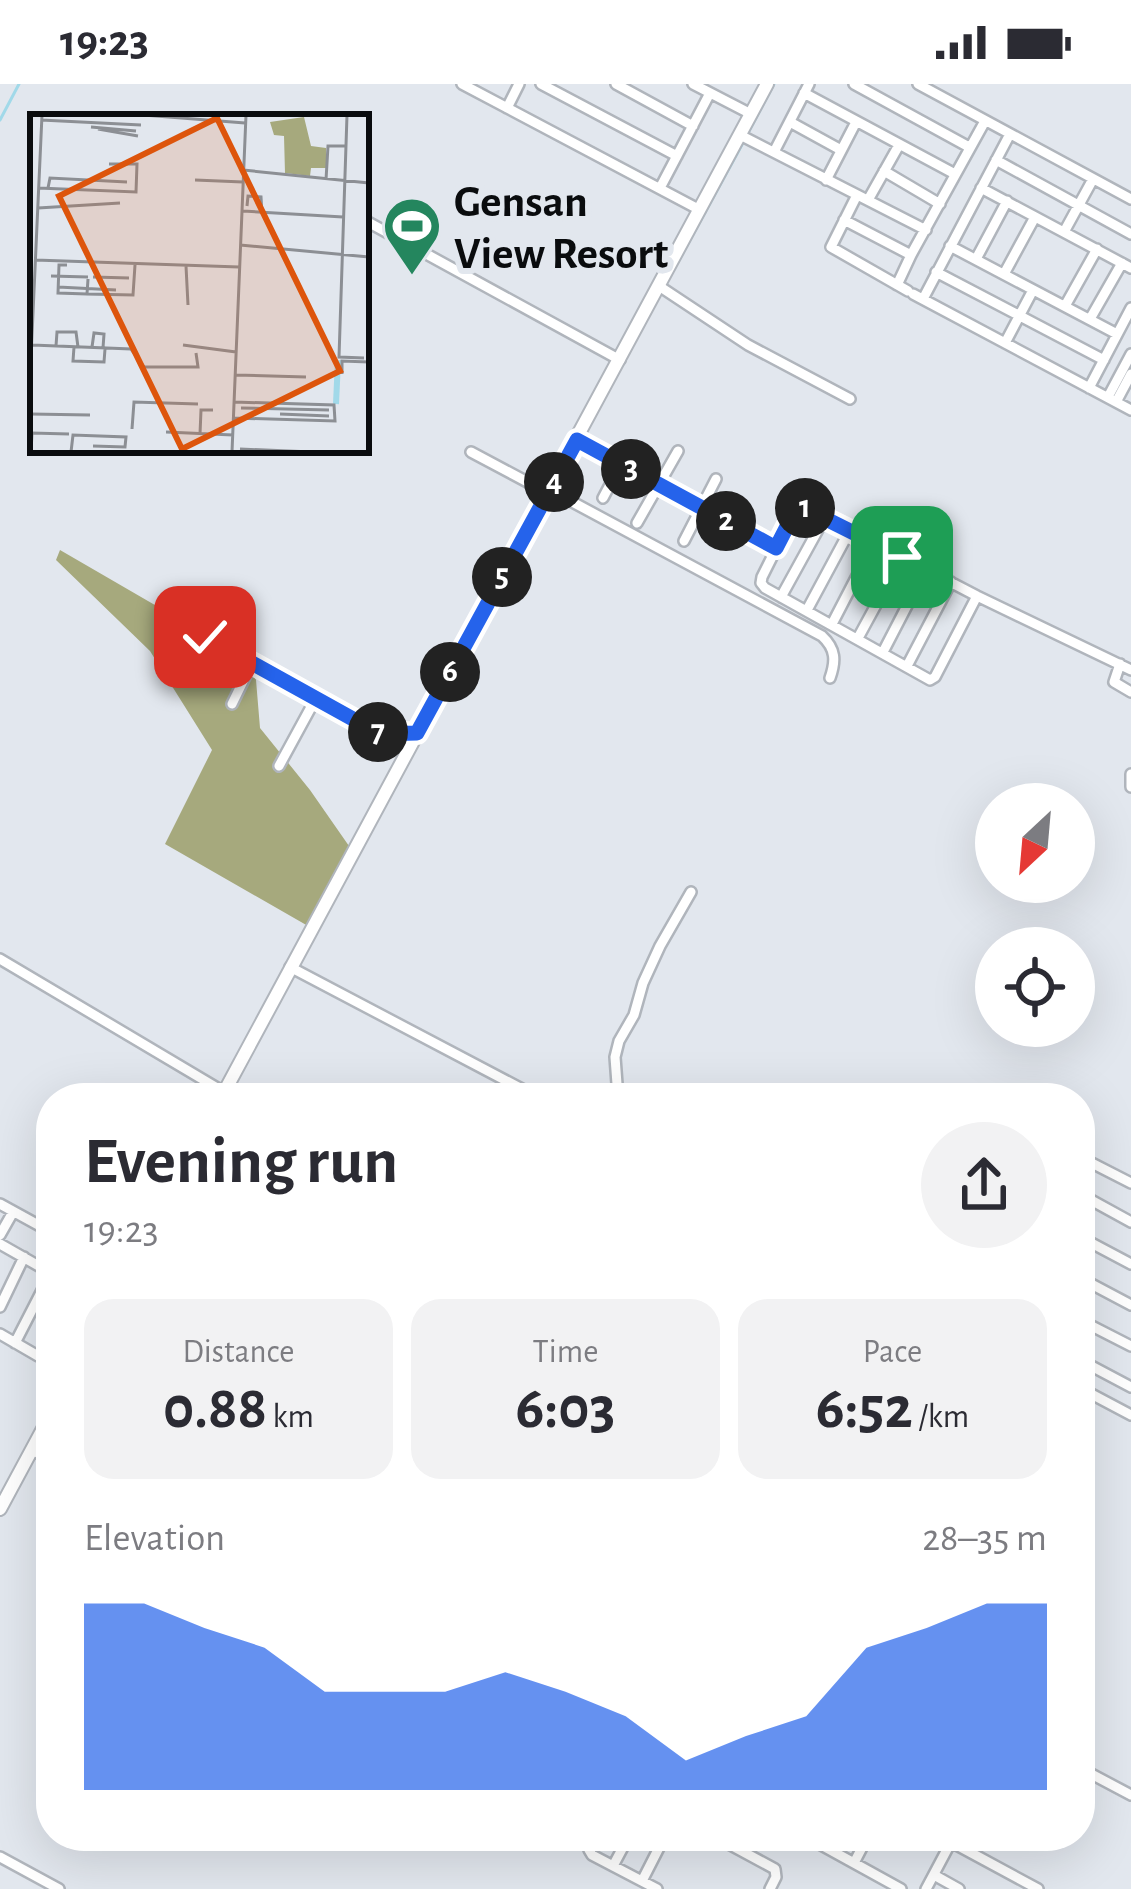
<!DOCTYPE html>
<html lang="en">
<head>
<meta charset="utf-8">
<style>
	:root { --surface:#fff; --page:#f2f2f3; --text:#2b2b33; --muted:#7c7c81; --accent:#2563eb }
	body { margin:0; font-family:"Alegreya Sans",sans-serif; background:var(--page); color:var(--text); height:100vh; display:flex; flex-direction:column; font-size:45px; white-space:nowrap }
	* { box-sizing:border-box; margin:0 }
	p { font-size:39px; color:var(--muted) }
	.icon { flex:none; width:66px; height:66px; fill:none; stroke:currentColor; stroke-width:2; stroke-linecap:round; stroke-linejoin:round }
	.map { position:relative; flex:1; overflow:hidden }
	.sheet { position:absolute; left:36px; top:999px; width:1059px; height:768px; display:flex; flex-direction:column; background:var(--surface); border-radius:48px; box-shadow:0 12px 48px #0002 }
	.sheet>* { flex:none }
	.needle { width:78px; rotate:206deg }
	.fabs { position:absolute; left:975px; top:699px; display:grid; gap:24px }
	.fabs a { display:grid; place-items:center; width:120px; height:120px; border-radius:50%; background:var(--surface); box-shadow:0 12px 48px #0002; font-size:60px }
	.pin { position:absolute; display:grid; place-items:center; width:102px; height:102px; color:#fff; margin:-51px; border-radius:24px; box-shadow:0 6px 18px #0006 }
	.km { position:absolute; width:60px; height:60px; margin:-30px; border-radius:50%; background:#222; color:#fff; font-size:33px; line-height:60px; text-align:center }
	.round { display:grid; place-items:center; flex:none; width:126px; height:126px; border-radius:63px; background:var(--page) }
	.head { display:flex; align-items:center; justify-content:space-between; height:204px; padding:0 48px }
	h1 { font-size:66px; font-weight:600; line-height:90px }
	.figures { display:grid; grid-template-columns:repeat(3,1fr); gap:18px; height:204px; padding:12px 48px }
	.figures div { display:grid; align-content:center; border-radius:30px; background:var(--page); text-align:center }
	.figures b { font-size:60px; font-weight:600 }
	.figures small { font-size:33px; font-weight:400 }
	.figures p { font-size:33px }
	.chart { height:336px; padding:24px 48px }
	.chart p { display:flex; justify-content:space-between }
	.chart svg { width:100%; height:216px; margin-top:12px; fill:var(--accent); opacity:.7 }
	.status { display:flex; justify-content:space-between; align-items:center; height:84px; padding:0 60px; background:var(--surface); direction:ltr }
	.status svg { height:33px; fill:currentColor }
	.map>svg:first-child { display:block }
	.forest { fill:#a6a97d }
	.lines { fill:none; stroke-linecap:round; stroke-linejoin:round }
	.stream { stroke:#a1d9e9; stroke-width:3 }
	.minor-casing { stroke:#b0b5bc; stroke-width:14 }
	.major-casing { stroke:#b0b5bc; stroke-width:16 }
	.minor { stroke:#fff; stroke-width:9 }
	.major { stroke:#fff; stroke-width:12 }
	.route-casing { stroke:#fff; stroke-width:24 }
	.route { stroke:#2563eb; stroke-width:15 }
	.labels { text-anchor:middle; stroke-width:12; stroke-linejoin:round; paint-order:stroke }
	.poi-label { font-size:45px; font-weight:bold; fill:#0a0c0e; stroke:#e2e7ee; text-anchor:start }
	.inset-river { fill:none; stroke:#a1d9e9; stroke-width:6 }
	.inset-road { fill:none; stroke:#8c8f94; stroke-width:3 }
	.view { fill:#dd550c; fill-opacity:0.15; stroke:#dd550c; stroke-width:6 }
	.inset-edge { fill:none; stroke:#0a0c0e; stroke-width:6 }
</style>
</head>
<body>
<div class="status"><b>19:23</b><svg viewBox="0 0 49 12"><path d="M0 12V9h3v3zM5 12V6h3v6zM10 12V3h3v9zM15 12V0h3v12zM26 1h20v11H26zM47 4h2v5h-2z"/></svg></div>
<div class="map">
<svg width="1131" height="1805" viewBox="0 0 1131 1805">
	<rect width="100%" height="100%" fill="#e2e7ee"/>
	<path class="forest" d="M60,466L248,575L256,596L260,644L310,706L349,762L308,842L165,760L212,666L150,567L56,476Z"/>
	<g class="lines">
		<path class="stream" d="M0,36L19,0
			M748,49L774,0
			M678,178L744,57"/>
		<defs>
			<path id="minor" d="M462,0L700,126
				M541,0L677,72
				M616,0L693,42
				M693,0L751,30
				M854,0L969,63
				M918,0L1131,115
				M804,9L955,90
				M507,24L519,0
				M790,38L841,66
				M740,51L926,146
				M774,68L809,0
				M996,76L1131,150
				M884,87L940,120
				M826,96L856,38
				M660,104L710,9
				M981,104L1131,184
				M857,111L831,163L908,207
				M868,116L899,61
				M844,136L911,171L985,37
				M366,137L620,276
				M1064,148L1093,95
				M950,162L1117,250
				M976,175L1007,117
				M936,188L1104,276
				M1004,190L1035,133
				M897,201L911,171
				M659,202L748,261L850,315
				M913,210L1131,326
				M923,215L1010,50
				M1065,222L1097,165
				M1090,235L1122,179
				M1005,259L1033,206
				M1089,304L1131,224
				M1108,313L1131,270
				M1116,318L1131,290
				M577,356L776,464
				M471,368L548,409
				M550,406L822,552C836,565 836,577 830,594
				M603,414L621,380
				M637,439L678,367
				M684,457L716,395
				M977,512L935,593L930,596L765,504L761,499L762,493L794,429L800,424H808L977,512L1131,586
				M781,513L825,433
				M807,526L850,446
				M832,540L874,459
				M205,553L379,650L417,649
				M858,554L902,473
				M883,568L926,485
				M1120,580L1114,598L1131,608
				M907,582L951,498
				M232,620L252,579
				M279,682L316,614
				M1131,690V703
				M0,875L224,1008
				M290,883L539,1014
				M611,1014L617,1000L615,973L619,957L634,931L643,899L660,862L691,808
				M1080,1073L1131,1099
				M1080,1110L1131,1138
				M0,1120L51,1148
				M0,1151L13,1128
				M1080,1153L1131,1180
				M0,1160L51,1189
				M1080,1194L1131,1221
				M0,1223L24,1173
				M1080,1236L1131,1262
				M0,1250L38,1272L44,1271L51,1260
				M15,1259L51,1189
				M1080,1276L1131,1303
				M1080,1304L1131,1331
				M32,1366L51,1376
				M1080,1684L1131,1711
				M594,1752L589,1766L592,1771L657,1805
				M714,1752L775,1785L776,1793L770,1805
				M805,1752L901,1805
				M940,1752L1038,1805
				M0,1773L59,1805
				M854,1779L868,1752
				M613,1782L629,1752
				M934,1791L959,1805
				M642,1797L665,1752
				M926,1805L951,1758"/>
			<path id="major" d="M221,1014L767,0
				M0,1425L51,1330"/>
		</defs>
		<use href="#minor" class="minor-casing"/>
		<use href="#major" class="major-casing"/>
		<use href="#minor" class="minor"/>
		<use href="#major" class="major"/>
	</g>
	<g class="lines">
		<defs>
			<path id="route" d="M205,553L380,650L417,649L577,356L776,464L794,429L804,424L902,473"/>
		</defs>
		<use href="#route" class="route-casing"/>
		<use href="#route" class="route"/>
	</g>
	<defs>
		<symbol id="stadium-pin" viewBox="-11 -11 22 30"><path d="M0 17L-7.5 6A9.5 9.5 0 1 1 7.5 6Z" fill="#24865e" stroke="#e2e7ee"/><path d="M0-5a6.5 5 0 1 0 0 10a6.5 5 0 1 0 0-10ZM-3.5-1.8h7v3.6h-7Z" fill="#fff"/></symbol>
	</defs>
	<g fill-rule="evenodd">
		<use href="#stadium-pin" x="379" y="109" width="66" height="90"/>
	</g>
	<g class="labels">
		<g class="poi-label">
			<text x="454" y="132">Gensan<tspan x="454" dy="52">View Resort</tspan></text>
		</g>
	</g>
	<g transform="translate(30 30)">
		<rect width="339" height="339" fill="#e2e7ee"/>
		<path d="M274,3L281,32L296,34V54H281L280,62L255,59L254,22L244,21L240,8Z" fill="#a6a97d"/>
		<path class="inset-river" d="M306,290L308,246"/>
		<path class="inset-road" d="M113,1L215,9M317,1L309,243L334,244M11,6L111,11M61,13L106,17M68,15L108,22M213,56L339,69M165,66L213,68M296,66L298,32H316M8,74L106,78L107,50H79M18,74L20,64L97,68M217,92L218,82L231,83L232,100M8,94L90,89M213,97L313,103M210,131L339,143M5,146L209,153M37,151H29L28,179L57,180M156,152L158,191M21,162L58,163M63,163L99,164M58,165L57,180L103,181L105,151M28,173L86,176M2,231L101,235L114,253M153,231L206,238M26,232L27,218H46L48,233M44,233L43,247L74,248L75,235M62,233L64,219L74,220L73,234M110,253H168L166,239M312,260V247L339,248M205,261L276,263M0,265L12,1M211,294L299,296M0,300L60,301M250,300L299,302M203,304L305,307L304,291L204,288M102,315L104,288L168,290M136,318L203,321M170,320L171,296H183M210,335L282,338M1,338L2,319L39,320M41,338L43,321L96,323L95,333L63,332M202,338L216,1"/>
		<path class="view" d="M187,4L310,257L152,335L29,82Z"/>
		<rect width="339" height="339" class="inset-edge"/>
	</g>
</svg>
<div class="fabs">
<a><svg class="needle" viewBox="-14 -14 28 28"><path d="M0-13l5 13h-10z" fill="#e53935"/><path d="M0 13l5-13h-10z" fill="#7c7c81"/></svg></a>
<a><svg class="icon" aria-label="locate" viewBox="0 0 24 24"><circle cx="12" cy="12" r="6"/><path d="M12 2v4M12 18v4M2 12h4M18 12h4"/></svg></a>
</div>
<div class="pin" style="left:902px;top:473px;background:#1e9e55"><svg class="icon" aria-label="arrive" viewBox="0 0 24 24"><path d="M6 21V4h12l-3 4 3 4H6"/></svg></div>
<div class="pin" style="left:205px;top:553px;background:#d93025"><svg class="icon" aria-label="check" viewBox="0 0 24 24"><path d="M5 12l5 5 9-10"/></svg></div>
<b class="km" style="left:805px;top:424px">1</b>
<b class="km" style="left:726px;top:437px">2</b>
<b class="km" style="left:631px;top:385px">3</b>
<b class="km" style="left:554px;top:398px">4</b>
<b class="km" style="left:502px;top:493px">5</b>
<b class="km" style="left:450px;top:588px">6</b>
<b class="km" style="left:378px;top:648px">7</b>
<section class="sheet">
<div class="head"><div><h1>Evening run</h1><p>19:23</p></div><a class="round"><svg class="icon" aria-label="share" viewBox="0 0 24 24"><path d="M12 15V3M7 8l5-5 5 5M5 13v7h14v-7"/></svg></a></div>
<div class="figures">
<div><p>Distance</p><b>0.88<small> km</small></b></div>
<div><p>Time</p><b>6:03</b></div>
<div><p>Pace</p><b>6:52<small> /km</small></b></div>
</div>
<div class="chart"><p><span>Elevation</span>28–35 m</p>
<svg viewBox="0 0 160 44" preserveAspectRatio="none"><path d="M0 44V6L10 6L20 11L30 15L40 24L50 24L60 24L70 20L80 24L90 29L100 38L110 33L120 29L130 15L140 11L150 6L160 6V44z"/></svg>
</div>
</section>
</div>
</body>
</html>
